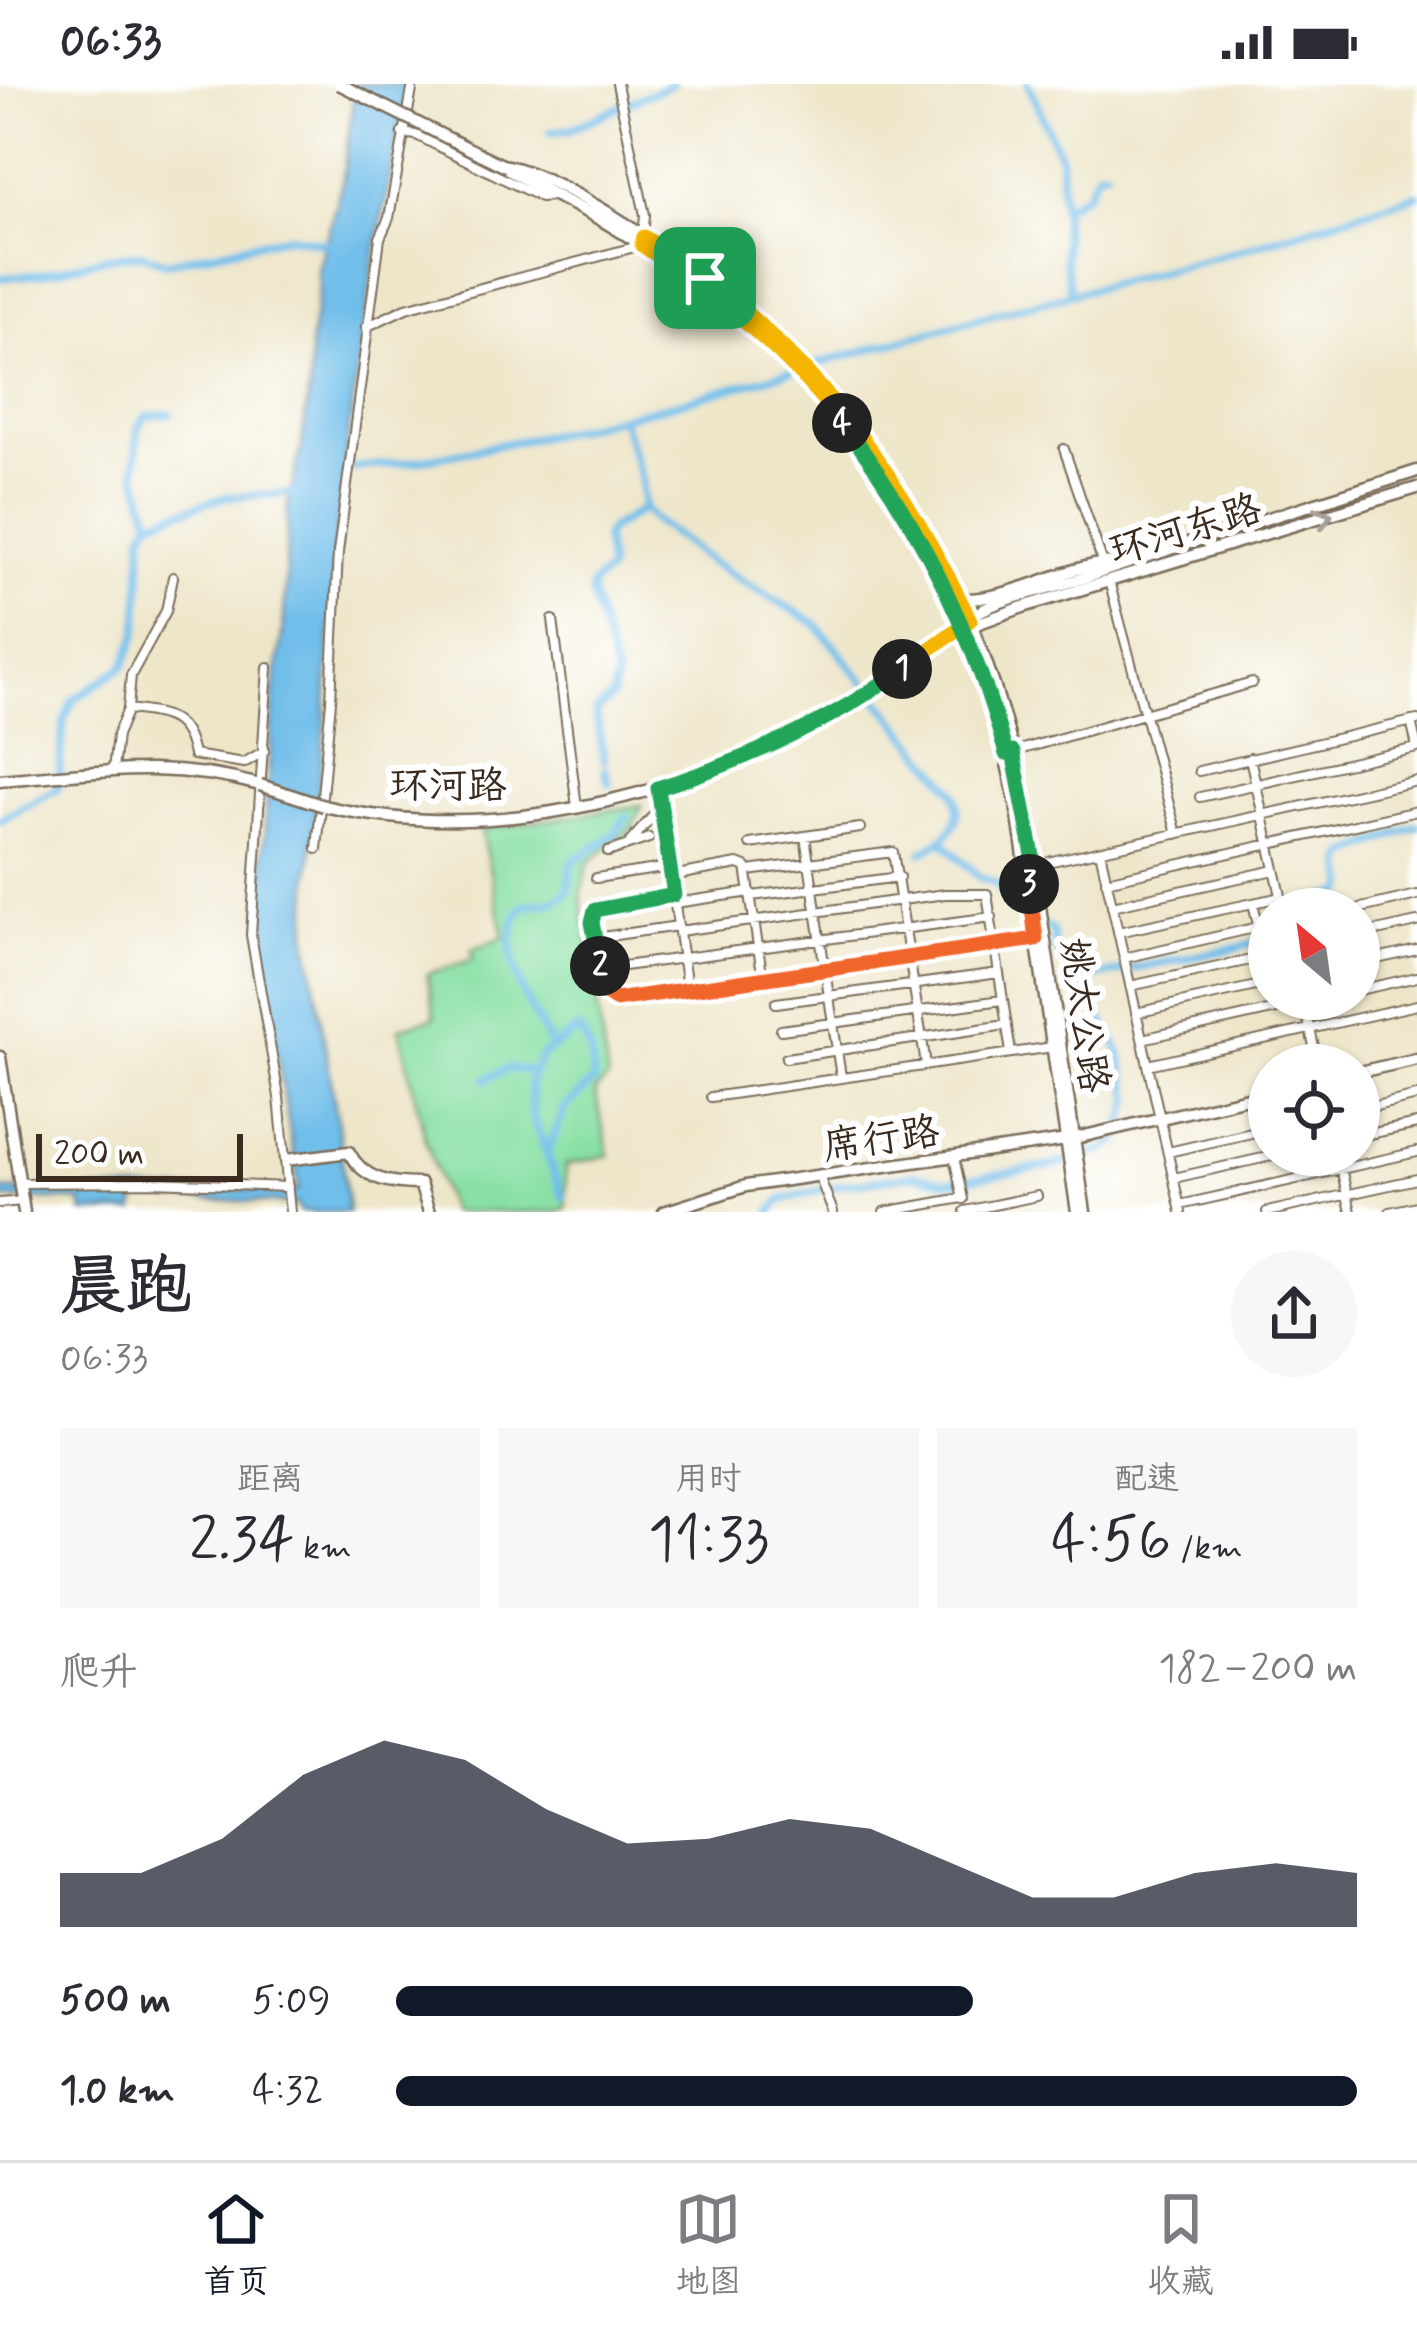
<!DOCTYPE html>
<html lang="zh">
<head>
<meta charset="utf-8">
<style>
	:root { --surface:#fff; --page:#f7f7f7; --text:#2b2b33; --muted:#7c7c81; --line:#e1e1e2; --accent:#111827 }
	body { margin:0; font-family:Mynerve,"LXGW WenKai TC",sans-serif; background:var(--page); color:var(--text); height:100vh; display:flex; flex-direction:column; font-size:45px; white-space:nowrap }
	* { box-sizing:border-box; margin:0 }
	p { font-size:39px; color:var(--muted) }
	.icon { flex:none; width:66px; height:66px; fill:none; stroke:currentColor; stroke-width:2; stroke-linecap:round; stroke-linejoin:round }
	.map { position:relative; height:1128px; overflow:hidden }
	.panel { display:flex; flex-direction:column; background:var(--surface); flex:1 }
	.panel>* { flex:none }
	.needle { width:78px; rotate:331deg }
	.tools { position:absolute; left:1248px; top:804px; display:grid; gap:24px }
	.tools a { display:grid; place-items:center; width:132px; height:132px; border-radius:50%; background:var(--surface); box-shadow:0 3px 9px #0004; font-size:60px }
	.scale { position:absolute; left:36px; bottom:30px; width:207px; box-sizing:border-box; padding-left:12px; border:6px solid #3b2a1e; border-top:0; font-size:33px; line-height:42px; white-space:nowrap; color:#3b2a1e; -webkit-text-stroke:9px #fff; paint-order:stroke }
	.pin { position:absolute; display:grid; place-items:center; width:102px; height:102px; color:#fff; margin:-51px; border-radius:24px; box-shadow:0 6px 18px #0006 }
	.km { position:absolute; width:60px; height:60px; margin:-30px; border-radius:50%; background:#222; color:#fff; font-size:33px; line-height:60px; text-align:center }
	.round { display:grid; place-items:center; flex:none; width:126px; height:126px; border-radius:63px; background:var(--page) }
	.headline { display:flex; align-items:center; justify-content:space-between; height:204px; padding:0 60px }
	h1 { font-size:66px; font-weight:600; line-height:90px }
	.stats { display:grid; grid-template-columns:repeat(3,1fr); gap:18px; height:204px; padding:12px 60px }
	.stats div { display:grid; align-content:center; border-radius:0px; background:var(--page); text-align:center }
	.stats b { font-size:60px; font-weight:600 }
	.stats small { font-size:33px; font-weight:400 }
	.stats p { font-size:33px }
	.chart { height:336px; padding:24px 60px }
	.chart p { display:flex; justify-content:space-between }
	.chart svg { width:100%; height:216px; margin-top:12px; fill:var(--accent); opacity:.7 }
	ul { padding:0 60px; list-style:none; font-size:39px }
	li { display:grid; grid-template-columns:192px 144px 1fr; align-items:center; height:90px }
	li i { height:30px; border-radius:15px; background:var(--accent) }
	.status { display:flex; justify-content:space-between; align-items:center; height:84px; padding:0 60px; background:var(--surface); direction:ltr }
	.status svg { height:33px; fill:currentColor }
	.tab-bar { display:flex; justify-content:space-around; align-items:center; height:168px; border-top:3px solid var(--line); background:var(--surface); font-size:33px; color:var(--muted) }
	.tab-bar a { display:grid; justify-items:center; gap:6px }
	.tab-bar .current { color:var(--accent) }
	.map>svg:first-child { display:block }
	.green { fill:#89e0a4; stroke:#628561; stroke-width:3 }
	.water { fill:#70beea; stroke:#567484; stroke-width:3 }
	.lines { fill:none; stroke-linecap:round; stroke-linejoin:round }
	.canal { stroke:#70beea; stroke-width:8 }
	.street-casing { stroke:#7a6c5a; stroke-width:12 }
	.secondary-casing { stroke:#7a6c5a; stroke-width:15 }
	.street { stroke:#fff; stroke-width:8 }
	.secondary { stroke:#fff; stroke-width:10 }
	.secondary-bridge-casing { stroke:#7a6c5a; stroke-width:15; stroke-linecap:butt }
	.secondary-bridge { stroke:#fff; stroke-width:10 }
	.oneway { stroke:#a79f9a }
	.split-1-casing { stroke:#fff; stroke-width:24 }
	.split-2-casing { stroke:#fff; stroke-width:24 }
	.split-3-casing { stroke:#fff; stroke-width:24 }
	.split-4-casing { stroke:#fff; stroke-width:24 }
	.split-5-casing { stroke:#fff; stroke-width:24 }
	.split-1 { stroke:#f5b400; stroke-width:15 }
	.split-2 { stroke:#22a559; stroke-width:15 }
	.split-3 { stroke:#f0652b; stroke-width:15 }
	.split-4 { stroke:#22a559; stroke-width:15 }
	.split-5 { stroke:#f5b400; stroke-width:15 }
	.labels { text-anchor:middle; stroke-width:12; stroke-linejoin:round; paint-order:stroke }
	.street-label { font-size:39px; fill:#3b2a1e; stroke:#fff }
</style>
</head>
<body>
<div class="status"><b>06:33</b><svg viewBox="0 0 49 12"><path d="M0 12V9h3v3zM5 12V6h3v6zM10 12V3h3v9zM15 12V0h3v12zM26 1h20v11H26zM47 4h2v5h-2z"/></svg></div>
<div class="map">
<svg width="1417" height="1128" viewBox="0 0 1417 1128">
	<rect width="100%" height="100%" fill="#fff"/>
	<filter id="ink" filterUnits="userSpaceOnUse"><feTurbulence type="fractalNoise" baseFrequency=".00833" numOctaves="2"/><feDisplacementMap in="SourceGraphic" scale="24" xChannelSelector="R" yChannelSelector="G"/><feConvolveMatrix kernelMatrix="1 2 1 2 8 2 1 2 1" color-interpolation-filters="sRGB"/></filter>
	<filter id="wash" filterUnits="userSpaceOnUse"><feTurbulence type="fractalNoise" baseFrequency=".004" numOctaves="4" result="noise"/><feDisplacementMap in="SourceGraphic" scale="48" xChannelSelector="R" yChannelSelector="G"/><feGaussianBlur stdDeviation="2.7" result="paint"/><feColorMatrix in="noise" values="0 0 0 0 0 0 0 0 0 0 0 0 0 0 0 0 0 1.4 0 .05"/><feComposite in="paint" operator="in"/></filter>
	<g filter="url(#wash)">
		<rect width="100%" height="100%" fill="#eee6c9"/>
		<path class="green" d="M642,721L632,744L588,779L581,813L608,995L595,1007L609,1071L566,1081V1124L556,1128H450L426,1057L399,944L435,933L427,890L474,875L471,866L504,853L481,746Z"/>
		<path class="water" d="M355,0H408L375,171L349,344L334,474L325,644L309,793L307,850L337,1033L348,1128H300L297,1120L282,1119L145,1114L136,1116L134,1128H83L82,1119L75,1116L0,1115V1106H299L262,875L261,804L274,606L284,537L288,420L302,361L310,297V261L319,203L318,186L343,94Z"/>
		<g class="lines">
			<path class="canal" d="M1028,0L1060,72L1065,179L1071,210
				M551,48L570,45L672,0
				M1064,123L1087,109L1098,87L1106,86
				M0,194L41,190L109,173L142,170L166,179L289,152L332,161
				M621,333L641,394L644,424L654,436L712,479L815,539L954,707C966,737 948,755 922,768
				M344,385L416,377L548,351L678,319L991,231L1229,169L1417,111
				M151,437L135,386L138,343L146,332L170,330
				M604,676L596,628L613,612L616,593L591,508L592,500L609,487L605,453L610,445L644,424
				M605,686L609,699
				M0,736L58,704L64,638L73,616L124,582L138,548L143,449L151,437L225,413L299,409
				M1286,825L1343,809L1347,802L1344,777L1348,770L1417,742
				M1079,896L1236,864L1257,858L1269,848
				M553,963C530,925 491,863 523,822L554,817L568,808L572,778L613,751L627,733
				M486,995L509,984L531,987
				M548,1067L565,1024L594,997L590,965L579,945L541,972L530,996L532,1032L563,1113
				M771,1128L781,1116L841,1101L915,1091L949,1098L1051,1082L1105,1066L1118,1055L1131,1016L1120,968L1079,896L1056,865L1052,846L1012,826L997,800L979,793L943,758"/>
		</g>
	</g>
	<g filter="url(#ink)">
		<g class="lines">
			<defs>
				<path id="street" d="M402,49L416,51L540,113L554,112
					M366,243L406,224L642,161L645,131L617,0
					M1064,365L1104,482
					M1109,497L1177,750
					M553,536L577,723
					M268,583L251,851L279,1013L290,1128
					M129,625C165,630 185,630 193,671L244,679L264,667
					M1411,637L1417,663
					M1012,668L1252,599
					M1250,674L1284,825
					M113,686L117,651L128,625L131,591L166,527L173,493
					M1199,687L1417,636
					M658,703L687,904
					M1200,713L1417,664
					M805,752L841,993
					M630,758L660,724
					M750,760L860,744
					M317,765L331,617L338,468L380,154L389,134L413,0
					M1100,767L1181,1128
					M608,768L649,754
					M1034,781L1417,697
					M748,787L893,768L926,981
					M671,792L738,780L746,783L762,889L756,894L627,914L609,913L593,838L595,825L674,811
					M596,794L670,783
					M1106,797L1417,727
					M752,812L899,793
					M675,819L751,808
					M1112,822L1275,786
					M1357,825L1417,811
					M679,847L945,810H987L1011,969
					M1118,848L1281,813
					M1359,851L1417,838
					M595,854L678,842
					M1124,874L1254,844L1258,840L1253,819
					M1359,879L1417,866
					M601,885L992,833
					M761,892L1038,855
					M1130,902L1269,872
					M1359,906L1417,893
					M1304,918L1318,981
					M776,919L999,889
					M1136,929L1269,899
					M781,946L1002,916
					M1142,955L1321,915
					M786,974L1006,941
					M1148,981L1417,921
					M711,1013L1053,963
					M1359,1026L1417,1012
					M1359,1039L1362,1052
					M1359,1052L1417,1040
					M1168,1068L1269,1045
					M1338,1071L1351,1128
					M954,1073L963,1115
					M819,1092L833,1128
					M1174,1094L1276,1071
					M20,1099L152,1098L288,1103
					M0,1119L23,1117
					M1180,1121L1417,1068
					M965,1127L1037,1112
					M884,1128L962,1114
					M1267,1128L1417,1095
					M1390,1128L1417,1122"/>
				<path id="secondary" d="M502,81C555,90 640,148 685,180C838,288 953,453 1004,634C1025,707 1034,782 1045,857C1058,948 1072,1038 1085,1128
					M509,86C541,106 576,121 608,140C687,186 756,242 818,309
					M830,324L880,389L933,477
					M960,515C1010,517 1059,484 1108,479
					M971,542L1023,523L1417,404
					M967,548L998,641L1016,719L1077,1128
					M0,696C95,689 165,675 260,701
					M324,722C508,765 707,705 865,611C908,585 945,542 991,522C1022,509 1056,503 1087,493C1196,455 1307,423 1417,387
					M0,973L24,1128
					M1359,988L1417,975
					M286,1076L349,1068C363,1096 391,1100 420,1100L429,1128
					M664,1128L746,1102L1067,1056L1269,1009"/>
			</defs>
			<use href="#street" class="street-casing"/>
			<use href="#secondary" class="secondary-casing"/>
			<use href="#street" class="street"/>
			<use href="#secondary" class="secondary"/>
			<defs>
				<path id="secondary-bridge" d="M339,0L502,81
					M260,701L324,722"/>
			</defs>
			<use href="#secondary-bridge" class="secondary-bridge-casing"/>
			<use href="#secondary-bridge" class="secondary-bridge"/>
		</g>
		<defs><path id="oneway-chevron" d="M-2-3.5L2.5 0L-2 3.5" fill="none" stroke-width="1.6" stroke-linecap="round" stroke-linejoin="round" transform="scale(3)"/></defs>
		<use class="oneway" href="#oneway-chevron" transform="translate(1324 433) rotate(-17)"/>
	</g>
	<g class="lines" filter="url(#ink)">
		<defs>
			<path id="split-1" d="M705,194C828,292 901,395 970,536L902,585"/>
			<path id="split-2" d="M600,882L592,838L595,826L674,811L658,704C744,677 830,639 902,585"/>
			<path id="split-3" d="M600,882L606,910L615,916L1036,855L1029,800"/>
			<path id="split-4" d="M842,339C920,439 973,547 1006,670L1013,668L1035,782L1027,783L1029,800"/>
			<path id="split-5" d="M705,194L644,153L642,161C717,211 787,267 842,339"/>
		</defs>
		<use href="#split-1" class="split-1-casing"/>
		<use href="#split-2" class="split-2-casing"/>
		<use href="#split-3" class="split-3-casing"/>
		<use href="#split-4" class="split-4-casing"/>
		<use href="#split-5" class="split-5-casing"/>
		<use href="#split-1" class="split-1"/>
		<use href="#split-2" class="split-2"/>
		<use href="#split-3" class="split-3"/>
		<use href="#split-4" class="split-4"/>
		<use href="#split-5" class="split-5"/>
	</g>
	<g class="labels">
		<g class="street-label">
			<text transform="translate(1185 444) rotate(-17)" y="14">环河东路</text>
			<text x="448" y="714">环河路</text>
			<text transform="translate(1086 931) rotate(82)" y="14">姚太公路</text>
			<text transform="translate(881 1053) rotate(-8)" y="14">席行路</text>
		</g>
	</g>
</svg>
<div class="tools">
<a><svg class="needle" viewBox="-14 -14 28 28"><path d="M0-13l5 13h-10z" fill="#e53935"/><path d="M0 13l5-13h-10z" fill="#7c7c81"/></svg></a>
<a><svg class="icon" aria-label="locate" viewBox="0 0 24 24"><circle cx="12" cy="12" r="6"/><path d="M12 2v4M12 18v4M2 12h4M18 12h4"/></svg></a>
</div>
<div class="scale">200 m</div>
<div class="pin" style="left:705px;top:194px;background:#1e9e55"><svg class="icon" aria-label="arrive" viewBox="0 0 24 24"><path d="M6 21V4h12l-3 4 3 4H6"/></svg></div>
<b class="km" style="left:902px;top:585px">1</b>
<b class="km" style="left:600px;top:882px">2</b>
<b class="km" style="left:1029px;top:800px">3</b>
<b class="km" style="left:842px;top:339px">4</b>
</div>
<section class="panel">
<div class="headline"><div><h1>晨跑</h1><p>06:33</p></div><a class="round"><svg class="icon" aria-label="share" viewBox="0 0 24 24"><path d="M12 15V3M7 8l5-5 5 5M5 13v7h14v-7"/></svg></a></div>
<div class="stats">
<div><p>距离</p><b>2.34<small> km</small></b></div>
<div><p>用时</p><b>11:33</b></div>
<div><p>配速</p><b>4:56<small> /km</small></b></div>
</div>
<div class="chart"><p><span>爬升</span>182–200 m</p>
<svg viewBox="0 0 160 44" preserveAspectRatio="none"><path d="M0 44V33L10 33L20 26L30 13L40 6L50 10L60 20L70 27L80 26L90 22L100 24L110 31L120 38L130 38L140 33L150 31L160 33V44z"/></svg>
</div>
<ul>
<li><b>500 m</b>5:09<i style="width:60%"></i></li>
<li><b>1.0 km</b>4:32<i style="width:100%"></i></li>
</ul>
</section>
<nav class="tab-bar">
<a class="current"><svg class="icon" aria-label="home" viewBox="0 0 24 24"><path d="M3 11l9-7 9 7M6 9v11h12V9"/></svg>首页</a>
<a><svg class="icon" aria-label="map" viewBox="0 0 24 24"><path d="M3 6l6-2 6 2 6-2v14l-6 2-6-2-6 2zM9 4v14M15 6v14"/></svg>地图</a>
<a><svg class="icon" aria-label="saved" viewBox="0 0 24 24"><path d="M7 4h10v16l-5-4-5 4z"/></svg>收藏</a>
</nav>
</body>
</html>
